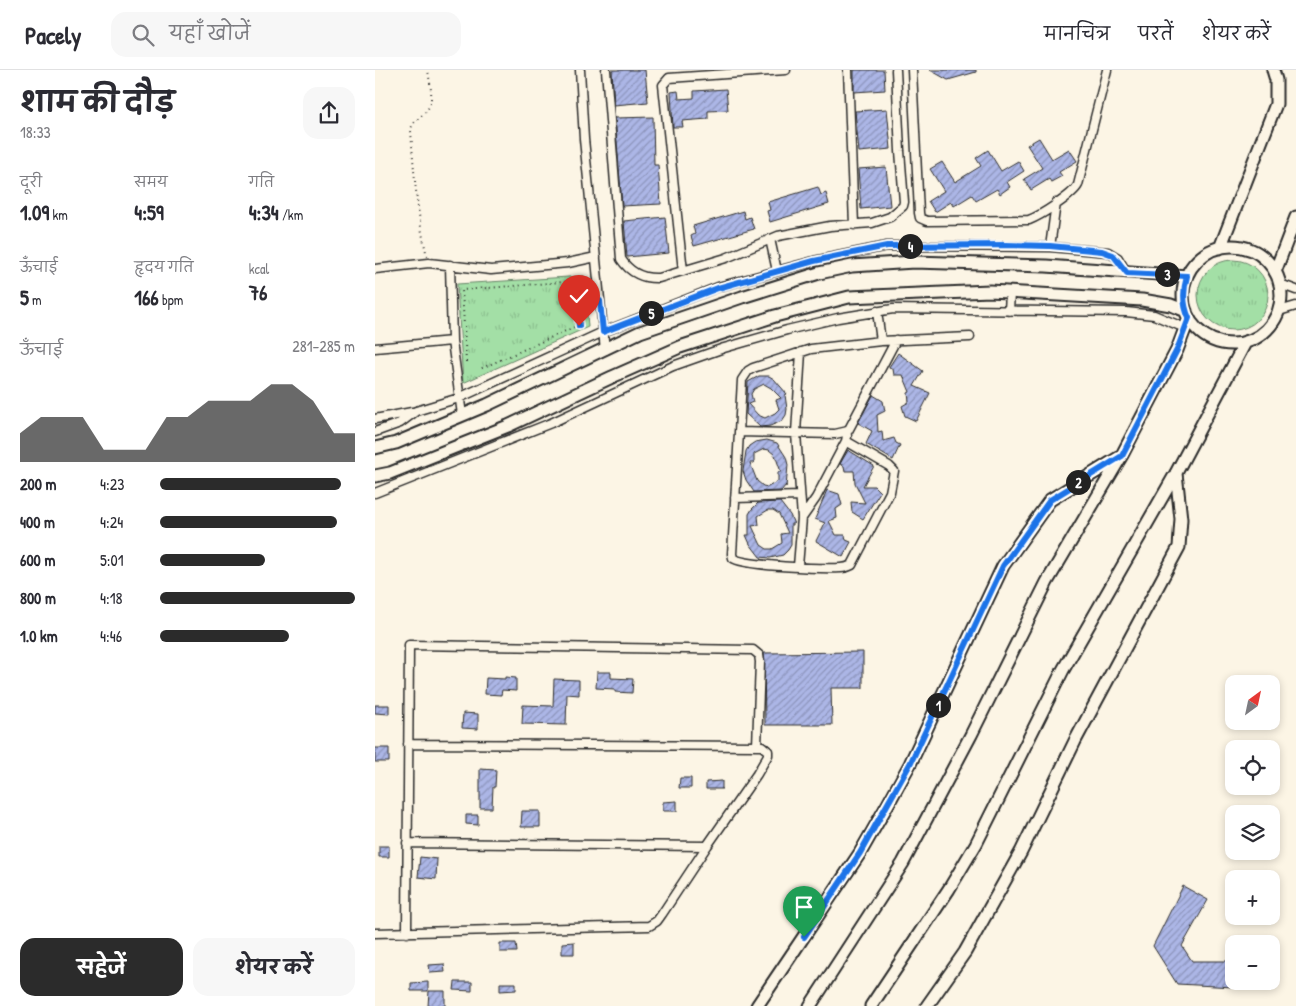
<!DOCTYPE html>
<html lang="hi">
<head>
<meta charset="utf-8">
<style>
	:root { --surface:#fff; --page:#f7f7f7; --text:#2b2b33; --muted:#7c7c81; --line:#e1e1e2; --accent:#2b2b2b }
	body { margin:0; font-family:"Patrick Hand","Playpen Sans Deva",sans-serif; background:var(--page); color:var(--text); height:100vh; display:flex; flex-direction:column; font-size:19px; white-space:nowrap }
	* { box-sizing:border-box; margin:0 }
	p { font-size:16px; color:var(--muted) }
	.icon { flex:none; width:28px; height:28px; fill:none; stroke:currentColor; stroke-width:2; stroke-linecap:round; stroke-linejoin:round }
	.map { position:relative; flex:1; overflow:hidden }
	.sheet { display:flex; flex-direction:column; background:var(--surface); width:375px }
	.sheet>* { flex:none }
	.needle { width:32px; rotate:33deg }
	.controls { position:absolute; left:850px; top:605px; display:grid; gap:10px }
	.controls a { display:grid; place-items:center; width:55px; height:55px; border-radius:10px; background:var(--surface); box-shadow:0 2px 8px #0003; font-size:25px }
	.pin { position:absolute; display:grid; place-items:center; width:42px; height:42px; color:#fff; margin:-51px -21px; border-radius:50% 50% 50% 0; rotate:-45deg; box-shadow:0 0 5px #0007 }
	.pin .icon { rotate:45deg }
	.km { position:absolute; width:25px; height:25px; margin:-12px; border-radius:50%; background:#222; color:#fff; font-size:14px; line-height:25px; text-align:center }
	.round { display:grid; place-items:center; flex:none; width:52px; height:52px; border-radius:15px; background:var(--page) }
	.headline { display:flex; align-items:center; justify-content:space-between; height:85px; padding:0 20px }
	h1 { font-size:28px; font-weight:700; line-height:38px }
	.figures { display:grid; grid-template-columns:repeat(3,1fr); gap:8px; height:85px; padding:5px 20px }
	.figures div { display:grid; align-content:center }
	.figures b { font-size:21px; font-weight:700 }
	.figures small { font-size:14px; font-weight:400 }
	.figures p { font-size:14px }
	.chart { height:140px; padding:10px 20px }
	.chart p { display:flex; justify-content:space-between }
	.chart svg { width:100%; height:90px; margin-top:5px; fill:var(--accent); opacity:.7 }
	.action { display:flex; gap:10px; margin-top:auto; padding:10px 20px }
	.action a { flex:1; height:58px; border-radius:15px; background:var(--accent); color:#fff; font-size:20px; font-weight:700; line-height:58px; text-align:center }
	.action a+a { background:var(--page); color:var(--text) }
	ul { padding:0 20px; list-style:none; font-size:16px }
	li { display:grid; grid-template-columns:80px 60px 1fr; align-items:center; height:38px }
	li i { height:12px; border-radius:6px; background:var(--accent) }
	header { display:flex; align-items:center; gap:30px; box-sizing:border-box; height:70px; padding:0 25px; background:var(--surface); border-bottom:1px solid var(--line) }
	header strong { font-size:24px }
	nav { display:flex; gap:28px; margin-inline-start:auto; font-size:18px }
	.search { width:350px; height:45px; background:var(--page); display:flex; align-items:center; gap:12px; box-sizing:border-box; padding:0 18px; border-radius:15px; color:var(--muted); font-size:19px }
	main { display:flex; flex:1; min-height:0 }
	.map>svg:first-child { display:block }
	.park { fill:url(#park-tufts); stroke:#678568 }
	.building { fill:url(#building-hatch); stroke:#2b2b2b; fill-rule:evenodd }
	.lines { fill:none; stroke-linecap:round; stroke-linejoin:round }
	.street-casing { stroke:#2b2b2b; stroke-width:11 }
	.secondary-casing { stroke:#2b2b2b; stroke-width:15 }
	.path { stroke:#2b2b2b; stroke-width:2; stroke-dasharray:1 4; stroke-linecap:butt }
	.street { stroke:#fcf5e5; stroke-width:8 }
	.secondary { stroke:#fcf5e5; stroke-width:11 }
	.route-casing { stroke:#fff; stroke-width:10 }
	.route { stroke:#1a73e8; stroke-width:6 }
</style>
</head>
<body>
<header>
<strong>Pacely</strong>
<div class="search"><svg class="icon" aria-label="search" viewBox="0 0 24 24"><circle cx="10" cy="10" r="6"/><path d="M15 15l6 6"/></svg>यहाँ खोजें</div>
<nav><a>मानचित्र</a><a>परतें</a><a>शेयर करें</a></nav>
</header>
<main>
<section class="sheet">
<div class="headline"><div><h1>शाम की दौड़</h1><p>18:33</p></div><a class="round"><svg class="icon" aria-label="share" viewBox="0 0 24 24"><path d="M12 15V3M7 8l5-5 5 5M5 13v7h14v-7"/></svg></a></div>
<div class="figures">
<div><p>दूरी</p><b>1.09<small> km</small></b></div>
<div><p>समय</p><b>4:59</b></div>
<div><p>गति</p><b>4:34<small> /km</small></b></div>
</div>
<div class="figures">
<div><p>ऊँचाई</p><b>5<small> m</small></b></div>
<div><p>हृदय गति</p><b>166<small> bpm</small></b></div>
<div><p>kcal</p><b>76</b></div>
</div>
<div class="chart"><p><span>ऊँचाई</span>281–285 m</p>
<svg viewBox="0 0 160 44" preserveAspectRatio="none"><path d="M0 44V30L10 22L20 22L30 22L40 38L50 38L60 38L70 22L80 22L90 14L100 14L110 14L120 6L130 6L140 14L150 30L160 30V44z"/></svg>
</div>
<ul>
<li><b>200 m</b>4:23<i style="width:93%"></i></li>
<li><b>400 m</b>4:24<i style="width:91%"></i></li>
<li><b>600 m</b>5:01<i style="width:54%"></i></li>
<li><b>800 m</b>4:18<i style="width:100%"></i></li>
<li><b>1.0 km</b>4:46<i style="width:66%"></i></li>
</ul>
<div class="action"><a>सहेजें</a><a>शेयर करें</a></div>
</section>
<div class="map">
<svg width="921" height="936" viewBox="0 0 921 936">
	<defs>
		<pattern id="park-tufts" width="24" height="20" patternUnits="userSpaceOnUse" patternTransform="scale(1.25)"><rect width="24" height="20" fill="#a3dfa6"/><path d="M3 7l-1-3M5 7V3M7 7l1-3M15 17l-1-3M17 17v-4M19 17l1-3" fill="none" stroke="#8cc08f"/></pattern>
		<pattern id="building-hatch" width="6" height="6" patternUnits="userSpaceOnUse" patternTransform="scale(1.25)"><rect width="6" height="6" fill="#acb6e6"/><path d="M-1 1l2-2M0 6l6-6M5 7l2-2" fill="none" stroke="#8c94bb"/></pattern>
	</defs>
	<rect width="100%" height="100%" fill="#fcf5e5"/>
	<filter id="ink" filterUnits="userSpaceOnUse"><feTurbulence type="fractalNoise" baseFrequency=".02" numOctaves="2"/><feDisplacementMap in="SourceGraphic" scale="10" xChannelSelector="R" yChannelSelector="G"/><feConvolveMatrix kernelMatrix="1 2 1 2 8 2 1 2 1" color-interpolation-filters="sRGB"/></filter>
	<g filter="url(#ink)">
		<path class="park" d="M823 225a35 35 0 1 1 70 0a35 35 0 1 1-70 0Z
			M209,206L213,257L88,313L82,214Z"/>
		<path class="building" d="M237,0H270L273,32L239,35Z
			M479,0H509L510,20L479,22Z
			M555,0H601V2L573,10Z
			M351,19L353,40L333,41V49L307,51L308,57H298L296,22L303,21L304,29L319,28V21Z
			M512,39L516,79L484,82L480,41Z
			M278,47L279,95H283L286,134L247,136L240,48Z
			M664,68L677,89L694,79L702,91L684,102L687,106L676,112L674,109L656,120L649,109L667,98L652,75Z
			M613,80L626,101L643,91L649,101L632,112L635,117L625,124L622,119L601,131L597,125L579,136L576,132L560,142L553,131L569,121L555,99L567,92L580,112L606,96L601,88Z
			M511,97L515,136L486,139L483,99Z
			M443,117L446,125L451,123L454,134L395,152L392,141L395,140L393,132Z
			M368,141L370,149L375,147L379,159L319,176L316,166L320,164L318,156Z
			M290,147L294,183L252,187L249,151Z
			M523,283L548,301L539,316L555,323L541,351L530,346L527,336L534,332L533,323L535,322L528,305H519L518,299L514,297Z
			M384,306H394L399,309L412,324L410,325L412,339L411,345L407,351L395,356L385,357L371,344L373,312ZM389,314L396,318L406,328L401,330L404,339L400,343L390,348L383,345L373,334L378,332L376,324L379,319Z
			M498,325L508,331L510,341L502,345L503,362L507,361L508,371L519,368L521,373L525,375L518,390L491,374L497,361L483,353Z
			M392,370L402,373L411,387L413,395L411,417V415L406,421L379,422L371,410L368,401L371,381L374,376L380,372ZM389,379L394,380L400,385L406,402H403V411L393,417L388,416L382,411L375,393H379V384Z
			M473,380L499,396L488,416H499L505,422L488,449L477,442L476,432L490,433L480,413L479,401H470L469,396L465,394Z
			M452,420L464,424L467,435L461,439L462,448L454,451L461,465H470L471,470L476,472L468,487L441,471L450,453L440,449Z
			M405,432L415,445L419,454H416V475L413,480L408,485L395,488L385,487L375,474L371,465H374V444L377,439L383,433ZM393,440H398L404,444L413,463L406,464L407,473L397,479H392L386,475L377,456L384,455L383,446Z
			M488,582V618H456L457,655H390L389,583Z
			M222,602H236V608L258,609L257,623L240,622V619L221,618Z
			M130,607L141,608V621L127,620L126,625L110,624L111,608L130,609Z
			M179,609L204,610V625L192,624L191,655L147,654L148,635L178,636Z
			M0,635H14V644L0,643Z
			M88,643L103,644V659L87,658Z
			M0,678H14V692H0Z
			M105,699L121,700L120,717H118L117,738H105Z
			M305,708H316V718H304Z
			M347,711V719H331V712Z
			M302,731V741H288V732Z
			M147,741H165V757H146Z
			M91,745H103V755L91,754Z
			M4,776H14V787H4Z
			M45,787L62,789L61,809L43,807Z
			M808,816L833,830L807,876L817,891H859V917L802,914L778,876Z
			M199,872V884H187V873Z
			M125,873H141L142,882H125Z
			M69,894L70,902L55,903L54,895Z
			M53,912V921H36V913Z
			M80,912H97V921L79,920Z
			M125,913H141V920L125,921Z
			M54,921H70V936H53Z"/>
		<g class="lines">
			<defs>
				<path id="street" d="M205,0L209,69L230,280
					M231,0L246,189C255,203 269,209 284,208L351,188L403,166L455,156L497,153L515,147L528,136L529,132L525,81L521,0
					M473,0L479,155
					M537,0L544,143L545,148L552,151L654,150C665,146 698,125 703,115L732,0
					M395,169L402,201
					M675,177L681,133
					M75,195L77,271L87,345
					M0,199L54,193L116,200L193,193L221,187
					M308,201L288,15L294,8L411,0
					M905,214L921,220
					M502,241L506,271
					M634,241L635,222
					M904,241L921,236
					M0,278L77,271
					M0,349L37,342
					M0,362L25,353L41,341L84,328L228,262L343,217L439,191L512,176L675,177L733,182L743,188L752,203
					M365,362L460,364L473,361L521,270
					M471,371L514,396L519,401L515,422L477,495C473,497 470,498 466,498C449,499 368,496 358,488L357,484L367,310L373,301L378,298L436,279L506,271L595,267
					M0,423L176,353L298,296L349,278L412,260L463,248L518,239L751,242L779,245L810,258
					M360,428L425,426
					M427,448L441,428L471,371L472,366
					M423,496L427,448L421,363L426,282
					M32,773L332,776
					M0,863L274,856L282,851L287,844L332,776L382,704L393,685V681L387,676L33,674
					M32,863L34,575L378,580L384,585L385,592L382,676"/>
				<path id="secondary" d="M808 225a49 49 0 1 1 98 0a49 49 0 1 1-98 0Z
					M845,178L901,34V10L898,0
					M900,202L921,147
					M0,378L21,373L112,335L265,262L367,227L444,203L477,196L539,192L671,196L812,206
					M0,406L15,403L133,356L237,307L305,277L400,246L474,227L615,221L767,230L796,235L811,241
					M382,936L485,783L513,734L535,694L628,496L675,430L745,387
					M435,936L528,793L596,665L672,512L747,385L802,280L814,248
					M496,936L574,819L601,774L688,600L801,403L870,273
					M552,936L590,882L646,782L700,671L804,477L806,449L801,403"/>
			</defs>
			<use href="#street" class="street-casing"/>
			<use href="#secondary" class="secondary-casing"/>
			<path class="path" d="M52,186C42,145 39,103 36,61C36,50 51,46 54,36C59,25 54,11 53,0
				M202,234L217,232
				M91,292L87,220L200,211L204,255L105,299"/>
			<use href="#street" class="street"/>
			<use href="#secondary" class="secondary"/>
		</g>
	</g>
	<g class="lines" filter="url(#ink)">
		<defs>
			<path id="route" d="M204,256L202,234L225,231L228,262L343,218L439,191L512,176L631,175L675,176L727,181L738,185L752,203L812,206C808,220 808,235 814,248L802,280L747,386L675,430L628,496L535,694L485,783L429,867"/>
		</defs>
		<use href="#route" class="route-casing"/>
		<use href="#route" class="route"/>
	</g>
</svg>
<div class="controls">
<a><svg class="needle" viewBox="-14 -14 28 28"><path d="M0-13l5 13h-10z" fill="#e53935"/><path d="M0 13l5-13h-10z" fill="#7c7c81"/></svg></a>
<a><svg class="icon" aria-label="locate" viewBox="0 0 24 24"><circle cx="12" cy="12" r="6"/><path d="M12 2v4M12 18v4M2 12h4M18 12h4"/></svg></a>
<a><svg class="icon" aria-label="layers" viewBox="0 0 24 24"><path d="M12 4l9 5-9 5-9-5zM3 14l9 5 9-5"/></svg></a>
<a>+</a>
<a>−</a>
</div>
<div class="pin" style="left:429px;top:867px;background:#1e9e55"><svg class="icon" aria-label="arrive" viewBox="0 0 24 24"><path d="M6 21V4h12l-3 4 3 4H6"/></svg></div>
<div class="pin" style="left:204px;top:256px;background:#d93025"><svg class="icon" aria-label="check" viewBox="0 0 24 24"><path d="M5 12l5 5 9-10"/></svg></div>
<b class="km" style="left:563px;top:635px">1</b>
<b class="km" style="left:703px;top:412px">2</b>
<b class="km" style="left:792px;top:204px">3</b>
<b class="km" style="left:535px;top:176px">4</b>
<b class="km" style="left:276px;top:243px">5</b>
</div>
</main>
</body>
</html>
